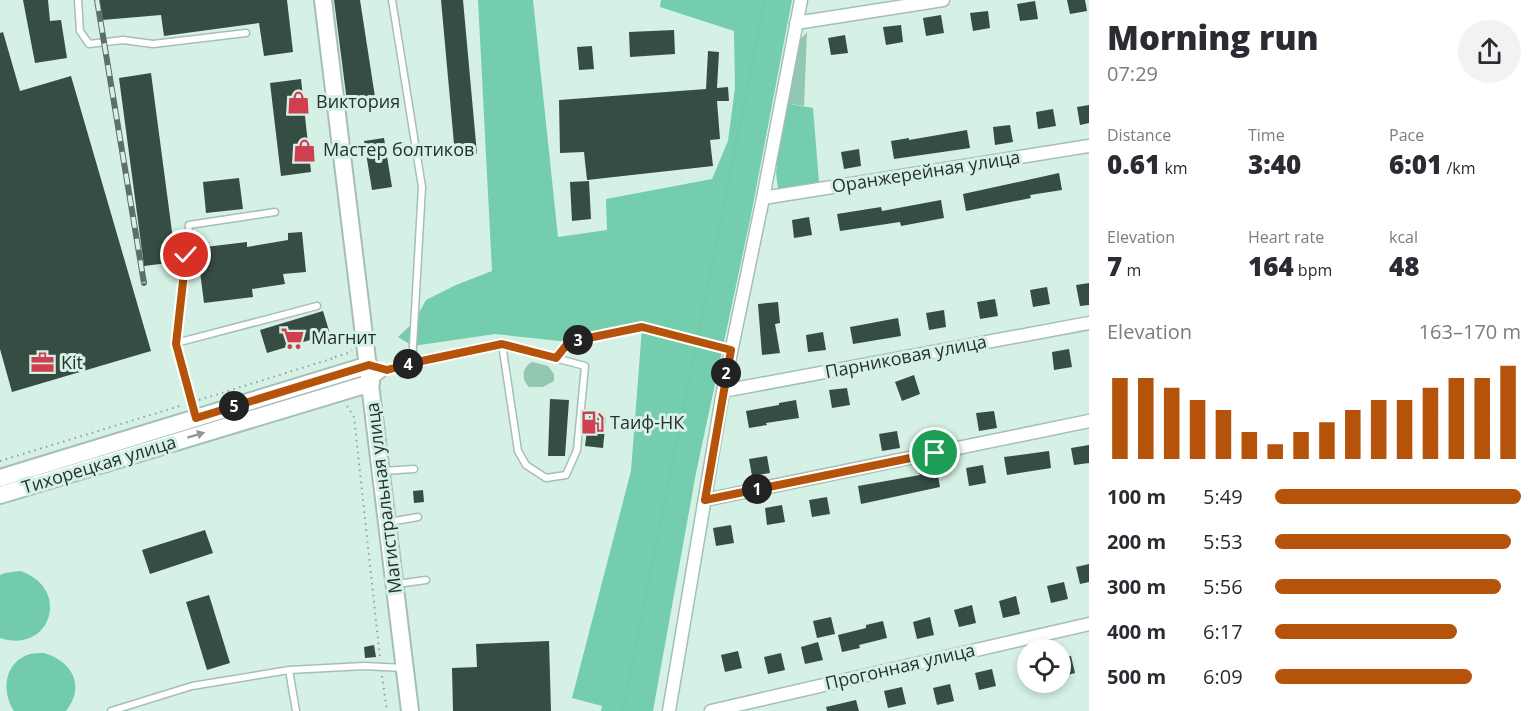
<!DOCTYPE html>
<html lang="en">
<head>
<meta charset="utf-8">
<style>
	:root { --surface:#fff; --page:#f2f2f3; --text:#2b2b33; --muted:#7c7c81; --accent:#b45309 }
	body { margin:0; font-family:"Open Sans",sans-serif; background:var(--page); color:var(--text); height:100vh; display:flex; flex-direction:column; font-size:22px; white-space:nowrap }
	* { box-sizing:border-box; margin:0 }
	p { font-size:20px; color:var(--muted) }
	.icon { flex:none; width:33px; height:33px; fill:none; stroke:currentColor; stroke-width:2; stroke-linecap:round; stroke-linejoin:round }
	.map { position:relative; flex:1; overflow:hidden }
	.panel { display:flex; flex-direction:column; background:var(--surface); width:450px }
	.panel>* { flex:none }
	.buttons { position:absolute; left:1017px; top:639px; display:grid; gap:12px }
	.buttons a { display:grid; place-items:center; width:54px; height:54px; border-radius:50%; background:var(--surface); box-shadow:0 3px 9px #0003; font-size:30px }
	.pin { position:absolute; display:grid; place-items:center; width:51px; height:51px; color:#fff; margin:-26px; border:3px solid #fff; border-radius:50%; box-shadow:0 2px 6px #0007 }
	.km { position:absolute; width:30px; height:30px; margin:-15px; border-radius:50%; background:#222; color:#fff; font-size:16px; line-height:30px; text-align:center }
	.round { display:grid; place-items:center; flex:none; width:63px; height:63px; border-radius:32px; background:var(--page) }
	.overview { display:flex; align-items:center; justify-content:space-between; height:102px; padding:0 18px }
	h1 { font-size:33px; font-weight:800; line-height:45px }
	.figures { display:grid; grid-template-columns:repeat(3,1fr); gap:9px; height:102px; padding:6px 18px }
	.figures div { display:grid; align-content:center }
	.figures b { font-size:26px; font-weight:800 }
	.figures small { font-size:16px; font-weight:400 }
	.figures p { font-size:16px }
	.chart { height:168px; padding:12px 18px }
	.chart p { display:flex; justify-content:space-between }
	.chart svg { width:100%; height:108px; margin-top:6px; stroke:var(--accent); stroke-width:6 }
	ul { padding:0 18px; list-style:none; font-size:20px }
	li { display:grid; grid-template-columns:96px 72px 1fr; align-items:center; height:45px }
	li i { height:15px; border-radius:8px; background:var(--accent) }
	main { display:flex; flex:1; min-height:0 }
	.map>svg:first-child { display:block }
	.green { fill:#92c7b2 }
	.forest { fill:#74cdad }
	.water { fill:#72cbab }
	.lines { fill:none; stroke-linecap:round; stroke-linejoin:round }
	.stream { stroke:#72cbab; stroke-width:4 }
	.building { fill:#364d43 }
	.lane-casing { stroke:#a6bfb5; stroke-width:9 }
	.street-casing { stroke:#a6bfb5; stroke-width:15 }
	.secondary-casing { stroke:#a6bfb5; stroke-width:20 }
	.path { stroke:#8da299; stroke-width:2; stroke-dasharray:1.5 4.5; stroke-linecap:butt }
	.lane { stroke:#fff; stroke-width:6 }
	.street { stroke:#fff; stroke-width:12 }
	.secondary { stroke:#fff; stroke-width:16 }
	.rail-casing { stroke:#5e6f68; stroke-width:6 }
	.rail { stroke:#d5f0e5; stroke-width:4; stroke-dasharray:11; stroke-linecap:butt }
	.oneway { fill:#929896 }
	.route-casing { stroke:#fff; stroke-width:12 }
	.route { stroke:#b45309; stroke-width:8 }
	.labels { text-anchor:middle; stroke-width:6; stroke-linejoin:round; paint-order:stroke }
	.poi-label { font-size:18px; fill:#26312c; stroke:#d5f0e5; text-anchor:start }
	.street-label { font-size:18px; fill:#26312c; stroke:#d5f0e5 }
</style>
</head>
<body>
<main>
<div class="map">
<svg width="1089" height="711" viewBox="0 0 1089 711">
	<rect width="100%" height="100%" fill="#d5f0e5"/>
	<path class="green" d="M807,32L804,106L784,103L796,44Z
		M532,362L548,366L554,374V381L543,387H529C521,380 522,367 532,362Z"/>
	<path class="forest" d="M478,0H533L558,237L607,230L606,199L712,179L728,141L735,88L734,31L660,7L661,0H792L750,220L696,473L653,711H601L602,706L572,698L631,471L642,328L569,342L495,334L413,346L398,337L414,322L426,300L456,285L492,271Z
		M784,103L813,108L819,182L778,189L776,173Z"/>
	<path class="water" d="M20,571C72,588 51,655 0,638V575L5,573Z
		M44,653C72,661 86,686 66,711H14C1,691 4,662 30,654C34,653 40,653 44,653Z"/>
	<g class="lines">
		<path class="stream" d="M623,711L765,0"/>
	</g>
	<path class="building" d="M23,0H48L50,21L61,20L67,58L35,63Z
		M99,0H287L293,52L264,56L259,23L164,36L161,15L102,20Z
		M334,0H360L375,97L347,102Z
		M441,0H463L477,154L455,155Z
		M1067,0H1085L1087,11L1070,14Z
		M1035,1L1038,19L1020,21L1017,4Z
		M988,11L990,28L973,31L970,13Z
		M941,15L944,33L926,36L923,18Z
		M901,25L903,42L886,45L883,27Z
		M674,30L675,54L630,57L629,32Z
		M3,32L20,91L71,76L151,351L12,392L0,349V33Z
		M845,35L848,53L831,55L828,38Z
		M592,46L594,69L579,70L577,47Z
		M708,51L719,52L717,88L728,87L729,101H717L720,139L710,140L713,166L587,180L584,152L560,153L559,100L706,89Z
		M151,73L176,262L144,266L119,78Z
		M301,79L311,172L281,176L270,83Z
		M1089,105V123L1080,125L1077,107Z
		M1053,109L1056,126L1038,129L1036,112Z
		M1010,125L1013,142L995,145L993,127Z
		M967,130L970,148L894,159L891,141L909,138V140Z
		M384,138L392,187L372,190L364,141Z
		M859,149L861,166L844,169L841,152Z
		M1059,173L1062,190L1030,195L1031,198L966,211L963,194Z
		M239,178L243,209L206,213L203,182Z
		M589,181L591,219L572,221L570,182Z
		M941,200L944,218L901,226L900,222L840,231L837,214L881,207L882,211Z
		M809,217L812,235L794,238L792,220Z
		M302,232L306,272L283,274L285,284L252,289L253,297L204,303L197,248L247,242V247L288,240V233Z
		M1089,283V305L1080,306L1076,285Z
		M1047,287L1050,304L1033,307L1030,290Z
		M995,299L998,316L980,319L977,302Z
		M778,302L780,323L775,324L780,353L762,355L758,304Z
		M944,310L946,327L929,330L926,313Z
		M323,311L330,334L267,353L260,330Z
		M898,318L901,336L853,344L850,327Z
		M823,332L826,350L808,352L806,335Z
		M1069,349L1072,367L1054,370L1052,352Z
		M914,375L920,394L902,401L895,382Z
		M847,388L850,405L832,408L829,390Z
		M550,399L569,400L565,456H548Z
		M796,400L799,418L766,423L767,425L749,428L746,411L779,405V403Z
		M994,411L997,428L979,431L976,413Z
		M589,416L606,418L603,448L585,446Z
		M897,431L900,448L882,451L879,434Z
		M1089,445V463L1074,465L1071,448Z
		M1049,451L1051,468L1007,475L1004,457Z
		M767,456L770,473L752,476L749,459Z
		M983,465L986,483L969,486L966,468Z
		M937,470L940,487L861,504L858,486L920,475L919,473Z
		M423,490L424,502L414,503L413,491Z
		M827,497L830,514L812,517L809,500Z
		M782,505L785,522L767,525L765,508Z
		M731,525L734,543L716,546L713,528Z
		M205,530L213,553L150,574L142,550Z
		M1089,564V582L1080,584L1076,567Z
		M1064,582L1068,599L1051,603L1047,586Z
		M209,595L230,663L207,670L186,602Z
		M1016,596L1020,614L1003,618L999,601Z
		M972,605L976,623L959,627L954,610Z
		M831,617L835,634L817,638L813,621Z
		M930,617L934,635L917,639L913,622Z
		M883,621L887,638L859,645L860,648L842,652L838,635L866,628V625Z
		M549,641L551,711H453L452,668L477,667L476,644Z
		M818,642L823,660L805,664L801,647Z
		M374,645L376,657L365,658L364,647Z
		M738,651L742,668L725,672L721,655Z
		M781,653L785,670L768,674L764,657Z
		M1071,656L1075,673L1060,677V658Z
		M992,669L996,686L979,690L975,673Z
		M950,684L954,701L937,705L933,688Z
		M902,687L906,704L888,708L884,691Z
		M856,700L859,711H827L826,707Z"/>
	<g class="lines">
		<defs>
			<path id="lane" d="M78,0L80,31L89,44L123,40L153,44L246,33
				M392,0L422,187L412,363
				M176,343L189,225L275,212
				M371,383L387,370L412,363L502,344L518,451L526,465L546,478L566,475L577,450L585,366L502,344
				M195,416L176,343L317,306
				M382,471L414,469
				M389,522L418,517
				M397,584L426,580
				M289,670L296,711
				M111,711L192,686L289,670L364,666L404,668"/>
			<path id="street" d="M796,23L943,0
				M763,198L1089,146
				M723,391L1089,323
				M705,500L1089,421
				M669,711L723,391L763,198L801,0
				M711,711L1089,624"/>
			<path id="secondary" d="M323,0L410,711
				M0,478L369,365
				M0,495L371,383"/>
		</defs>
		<use href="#lane" class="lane-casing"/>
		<use href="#street" class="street-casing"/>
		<use href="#secondary" class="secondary-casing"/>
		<path class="path" d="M563,350L569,342L642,327L720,347
			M335,357L348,353L352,350
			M199,400L334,358
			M347,406L354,417L380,658
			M0,461L183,405
			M382,676L387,711"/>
		<use href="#lane" class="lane"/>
		<use href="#street" class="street"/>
		<use href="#secondary" class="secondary"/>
		<defs>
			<path id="rail" d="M97,0L144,283"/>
		</defs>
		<use href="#rail" class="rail-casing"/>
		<use href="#rail" class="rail"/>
	</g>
	<defs><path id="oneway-solid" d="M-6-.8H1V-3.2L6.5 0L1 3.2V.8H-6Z" transform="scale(1.5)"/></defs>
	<use class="oneway" href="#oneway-solid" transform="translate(196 435) rotate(-17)"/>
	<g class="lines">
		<defs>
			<path id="route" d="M186,255L176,344L196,418L369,365L387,370L412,363L502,344L556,358L569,342L642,327L731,350L705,500L935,453"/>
		</defs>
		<use href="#route" class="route-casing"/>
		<use href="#route" class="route"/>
	</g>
	<defs>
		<symbol id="shop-bare" viewBox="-9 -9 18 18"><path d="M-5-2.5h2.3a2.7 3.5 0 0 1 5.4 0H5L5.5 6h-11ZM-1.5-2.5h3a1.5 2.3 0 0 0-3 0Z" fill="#cf3f50" stroke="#d5f0e5" stroke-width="2.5" paint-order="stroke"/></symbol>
		<symbol id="supermarket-bare" viewBox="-9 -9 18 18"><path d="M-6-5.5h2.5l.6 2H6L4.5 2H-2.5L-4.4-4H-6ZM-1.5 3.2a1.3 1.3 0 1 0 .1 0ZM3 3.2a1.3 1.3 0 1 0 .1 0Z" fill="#cf3f50" stroke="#d5f0e5" stroke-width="2.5" paint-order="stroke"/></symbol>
		<symbol id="office-bare" viewBox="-9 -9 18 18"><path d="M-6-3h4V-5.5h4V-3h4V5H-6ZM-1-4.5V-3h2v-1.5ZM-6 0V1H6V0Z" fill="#cf3f50" stroke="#d5f0e5" stroke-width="2.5" paint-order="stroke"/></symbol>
		<symbol id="fuel-bare" viewBox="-9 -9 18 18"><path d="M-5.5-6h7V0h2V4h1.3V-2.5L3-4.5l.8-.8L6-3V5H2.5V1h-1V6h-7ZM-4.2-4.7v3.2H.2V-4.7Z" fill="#cf3f50" stroke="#d5f0e5" stroke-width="2.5" paint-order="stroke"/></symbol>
	</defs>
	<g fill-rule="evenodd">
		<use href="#shop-bare" x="282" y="86" width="33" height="33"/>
		<use href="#shop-bare" x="288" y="134" width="33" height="33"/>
		<use href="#supermarket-bare" x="276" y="322" width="33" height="33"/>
		<use href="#office-bare" x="26" y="346" width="33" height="33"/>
		<use href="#fuel-bare" x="576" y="406" width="33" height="33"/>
	</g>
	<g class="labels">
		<g class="poi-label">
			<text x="316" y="108">Виктория</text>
			<text x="323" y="156">Мастер болтиков</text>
			<text x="311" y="344">Магнит</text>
			<text x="61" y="369">Kit</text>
			<text x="610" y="429">Таиф-НК</text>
		</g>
		<g class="street-label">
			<text transform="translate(926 172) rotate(-9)" y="6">Оранжерейная улица</text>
			<text transform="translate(906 357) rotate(-11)" y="6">Парниковая улица</text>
			<text transform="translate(99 465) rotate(-17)" y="6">Тихорецкая улица</text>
			<text transform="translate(384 498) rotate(-97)" y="6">Магистральная улица</text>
			<text transform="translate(900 667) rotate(-13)" y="6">Прогонная улица</text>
		</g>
	</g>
</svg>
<div class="buttons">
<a><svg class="icon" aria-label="locate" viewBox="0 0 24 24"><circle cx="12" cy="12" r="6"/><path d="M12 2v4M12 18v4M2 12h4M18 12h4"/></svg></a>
</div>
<div class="pin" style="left:935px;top:453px;background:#1e9e55"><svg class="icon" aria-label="arrive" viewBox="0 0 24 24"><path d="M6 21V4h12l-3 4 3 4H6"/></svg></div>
<div class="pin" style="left:186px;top:255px;background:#d93025"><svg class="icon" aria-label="check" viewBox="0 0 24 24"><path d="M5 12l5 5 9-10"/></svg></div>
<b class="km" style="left:757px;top:489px">1</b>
<b class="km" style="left:726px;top:373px">2</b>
<b class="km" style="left:578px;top:340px">3</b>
<b class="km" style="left:408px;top:364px">4</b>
<b class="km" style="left:234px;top:406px">5</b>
</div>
<section class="panel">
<div class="overview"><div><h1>Morning run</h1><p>07:29</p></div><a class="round"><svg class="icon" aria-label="share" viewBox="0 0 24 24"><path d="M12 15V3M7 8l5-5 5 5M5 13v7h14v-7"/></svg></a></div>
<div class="figures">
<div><p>Distance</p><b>0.61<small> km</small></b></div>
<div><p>Time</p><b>3:40</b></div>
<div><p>Pace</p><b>6:01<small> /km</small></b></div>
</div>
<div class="figures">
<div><p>Elevation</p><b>7<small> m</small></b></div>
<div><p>Heart rate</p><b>164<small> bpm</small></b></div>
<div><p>kcal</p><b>48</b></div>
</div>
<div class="chart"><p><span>Elevation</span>163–170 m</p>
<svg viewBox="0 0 160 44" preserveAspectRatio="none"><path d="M5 44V11M15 44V11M25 44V15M35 44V20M45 44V24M55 44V33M65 44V38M75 44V33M85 44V29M95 44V24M105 44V20M115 44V20M125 44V15M135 44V11M145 44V11M155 44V6"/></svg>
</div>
<ul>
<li><b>100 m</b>5:49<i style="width:100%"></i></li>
<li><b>200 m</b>5:53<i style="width:96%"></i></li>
<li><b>300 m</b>5:56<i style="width:92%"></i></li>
<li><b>400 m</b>6:17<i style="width:74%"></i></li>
<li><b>500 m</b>6:09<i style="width:80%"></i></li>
</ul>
</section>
</main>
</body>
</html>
